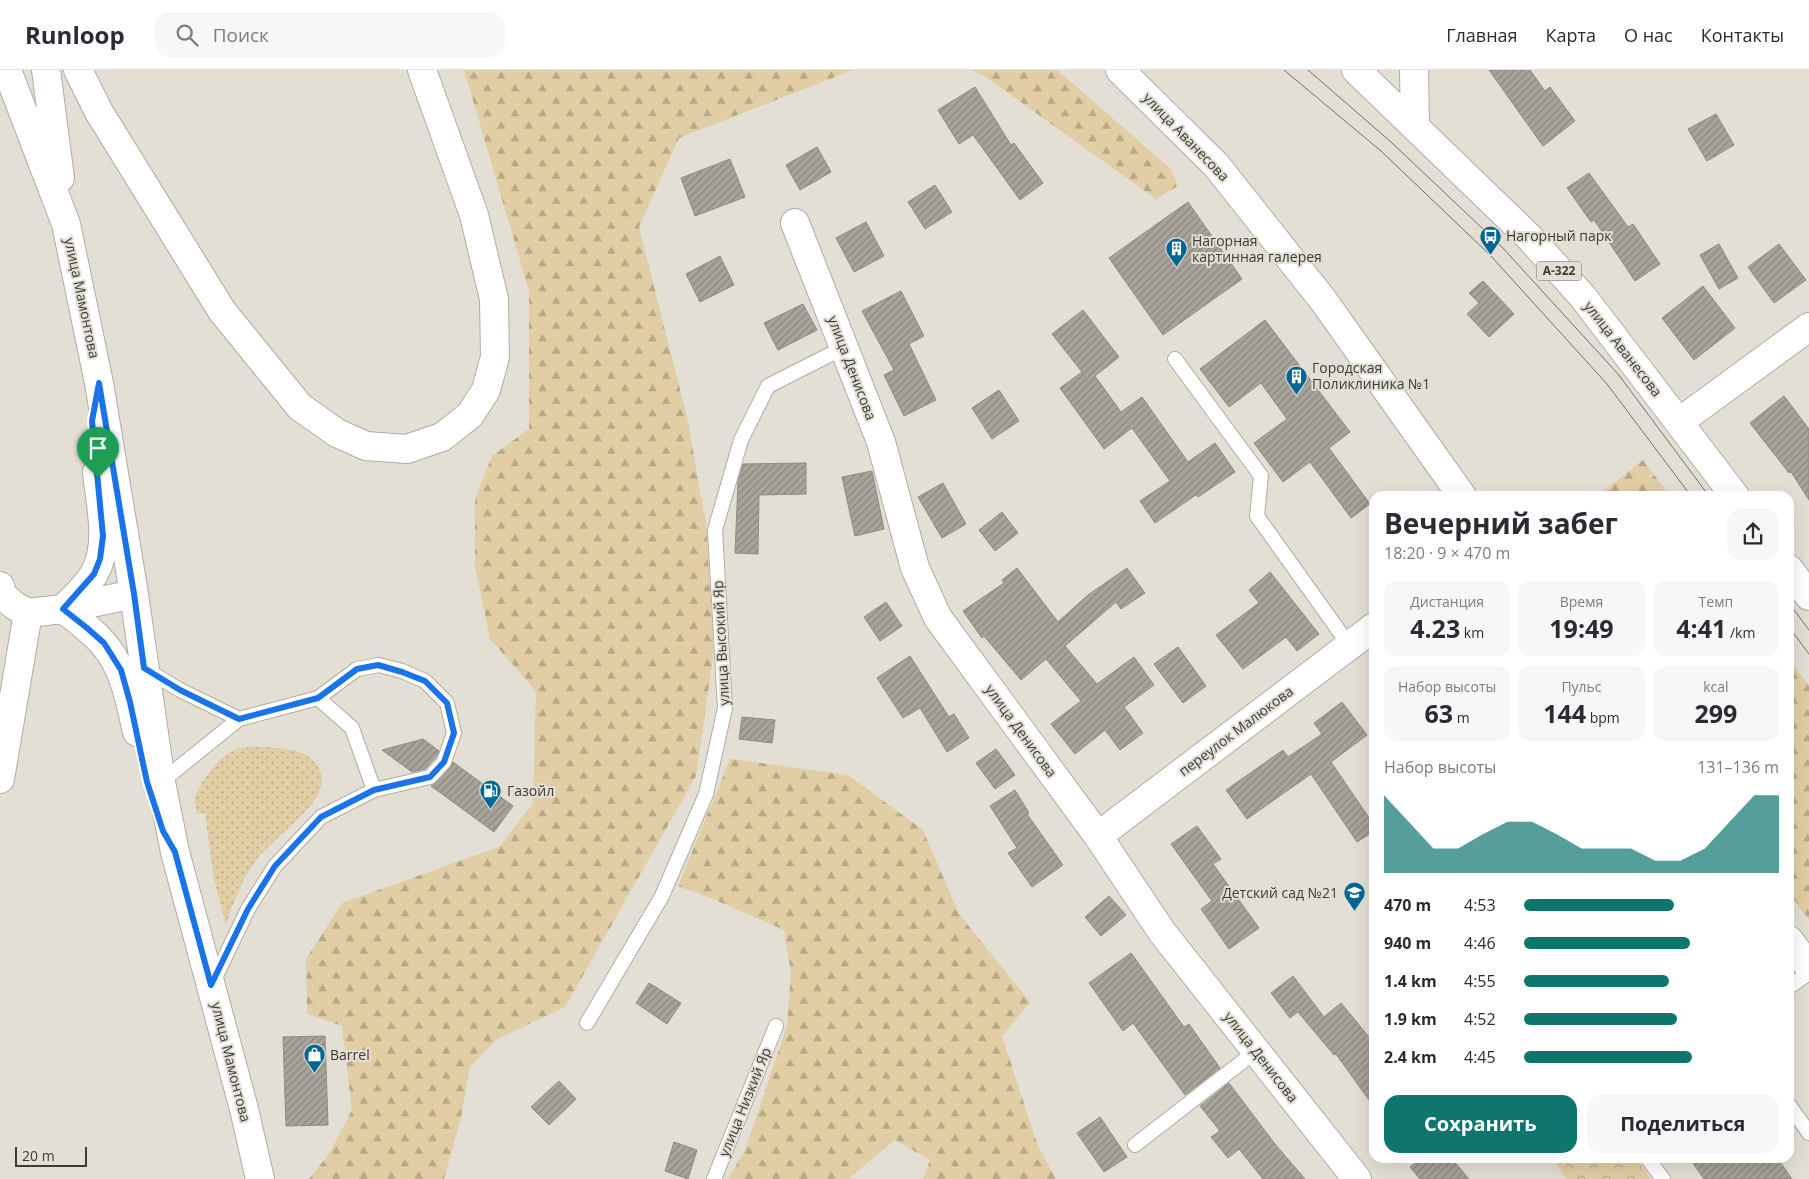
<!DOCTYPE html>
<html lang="ru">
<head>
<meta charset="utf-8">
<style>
	:root { --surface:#fff; --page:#f7f7f7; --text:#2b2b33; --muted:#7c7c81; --line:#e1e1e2; --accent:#0f766e }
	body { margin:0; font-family:"Open Sans",sans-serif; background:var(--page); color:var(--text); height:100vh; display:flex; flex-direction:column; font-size:19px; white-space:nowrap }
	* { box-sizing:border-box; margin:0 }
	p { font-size:16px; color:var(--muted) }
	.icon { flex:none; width:28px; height:28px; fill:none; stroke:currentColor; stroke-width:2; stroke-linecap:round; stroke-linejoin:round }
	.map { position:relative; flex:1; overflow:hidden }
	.drawer { position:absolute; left:1369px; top:421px; width:425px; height:672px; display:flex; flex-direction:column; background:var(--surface); border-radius:15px; box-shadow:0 5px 20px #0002 }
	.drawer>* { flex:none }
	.scale { position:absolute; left:15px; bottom:12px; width:72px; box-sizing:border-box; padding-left:5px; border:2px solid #3d3b37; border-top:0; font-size:14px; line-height:18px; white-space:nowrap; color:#3d3b37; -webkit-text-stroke:4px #e3dfd5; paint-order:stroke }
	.pin { position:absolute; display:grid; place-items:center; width:42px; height:42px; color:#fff; margin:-51px -21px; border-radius:50% 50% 50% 0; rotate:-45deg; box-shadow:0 0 5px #0007 }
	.pin .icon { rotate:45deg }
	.round { display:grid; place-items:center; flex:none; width:52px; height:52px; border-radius:15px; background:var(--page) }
	.overview { display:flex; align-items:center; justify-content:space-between; height:85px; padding:0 15px }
	h1 { font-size:28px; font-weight:700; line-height:38px }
	.stats { display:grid; grid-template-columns:repeat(3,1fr); gap:8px; height:85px; padding:5px 15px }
	.stats div { display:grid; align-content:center; border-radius:12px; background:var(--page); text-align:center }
	.stats b { font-size:25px; font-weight:700 }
	.stats small { font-size:14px; font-weight:400 }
	.stats p { font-size:14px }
	.chart { height:140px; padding:10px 15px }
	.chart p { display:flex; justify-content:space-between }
	.chart svg { width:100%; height:90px; margin-top:5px; fill:var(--accent); opacity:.7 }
	.action { display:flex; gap:10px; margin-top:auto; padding:10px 15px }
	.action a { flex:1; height:58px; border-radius:15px; background:var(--accent); color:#fff; font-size:20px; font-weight:700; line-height:58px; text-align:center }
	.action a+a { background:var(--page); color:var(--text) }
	ul { padding:0 15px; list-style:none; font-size:16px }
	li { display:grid; grid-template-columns:80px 60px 1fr; align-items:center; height:38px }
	li i { height:12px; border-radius:6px; background:var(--accent) }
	header { display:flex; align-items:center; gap:30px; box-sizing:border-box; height:70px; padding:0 25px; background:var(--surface); border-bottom:1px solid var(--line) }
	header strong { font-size:24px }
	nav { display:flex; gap:28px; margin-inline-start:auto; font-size:18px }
	.search { width:350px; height:45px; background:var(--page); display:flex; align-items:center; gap:12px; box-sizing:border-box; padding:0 18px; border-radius:15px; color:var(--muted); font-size:19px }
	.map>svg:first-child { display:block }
	.grass { fill:url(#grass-dots) }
	.forest { fill:url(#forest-firs) }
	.park { fill:url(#park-crowns) }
	.building { fill:url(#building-hatch); stroke:#8f8b82 }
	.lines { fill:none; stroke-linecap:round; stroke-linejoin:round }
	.lane-casing { stroke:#b1aca3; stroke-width:16 }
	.street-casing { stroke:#b1aca3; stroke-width:30 }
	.secondary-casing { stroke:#b1aca3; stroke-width:30 }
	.highway-casing { stroke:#b1aca3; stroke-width:30 }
	.lane { stroke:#fff; stroke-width:14 }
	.street { stroke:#fff; stroke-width:28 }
	.secondary { stroke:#fff; stroke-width:28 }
	.highway { stroke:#fff; stroke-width:28 }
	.tram { stroke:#726f69; stroke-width:1 }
	.route-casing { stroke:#fff; stroke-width:10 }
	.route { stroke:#1a73e8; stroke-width:6 }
	.labels { text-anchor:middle; stroke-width:4; stroke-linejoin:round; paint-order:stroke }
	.shield { fill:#e3dfd5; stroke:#6f6c66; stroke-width:1 }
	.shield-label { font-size:12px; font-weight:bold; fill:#3d3b37 }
	.street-label { font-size:14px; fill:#3d3b37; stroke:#e3dfd5 }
	.poi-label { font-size:14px; fill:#3d3b37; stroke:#e3dfd5; text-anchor:start }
</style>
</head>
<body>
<header>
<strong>Runloop</strong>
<div class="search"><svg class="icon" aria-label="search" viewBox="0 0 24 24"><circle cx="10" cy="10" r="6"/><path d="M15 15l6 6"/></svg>Поиск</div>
<nav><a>Главная</a><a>Карта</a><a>О нас</a><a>Контакты</a></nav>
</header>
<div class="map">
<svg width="1809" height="1109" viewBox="0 0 1809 1109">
	<defs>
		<pattern id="grass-dots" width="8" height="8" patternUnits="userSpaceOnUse" patternTransform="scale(1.25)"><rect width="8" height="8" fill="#e1cea4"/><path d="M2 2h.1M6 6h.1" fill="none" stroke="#b8a886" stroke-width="1.8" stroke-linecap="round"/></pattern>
		<pattern id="forest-firs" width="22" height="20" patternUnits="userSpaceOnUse" patternTransform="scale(1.25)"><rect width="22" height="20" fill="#e1cea4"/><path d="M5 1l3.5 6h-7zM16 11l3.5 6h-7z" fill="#b8a886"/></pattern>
		<pattern id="park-crowns" width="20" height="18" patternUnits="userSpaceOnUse" patternTransform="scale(1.25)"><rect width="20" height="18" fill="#e1cea4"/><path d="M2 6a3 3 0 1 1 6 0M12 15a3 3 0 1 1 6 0" fill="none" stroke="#b8a886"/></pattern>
		<pattern id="building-hatch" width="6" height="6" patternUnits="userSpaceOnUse" patternTransform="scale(1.25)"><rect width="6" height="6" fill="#a8a49b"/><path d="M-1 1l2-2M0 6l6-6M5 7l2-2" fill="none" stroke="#8a877f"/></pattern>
	</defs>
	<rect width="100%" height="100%" fill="#e3dfd5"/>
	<path class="grass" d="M267,677C285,679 308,679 318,697C323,704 323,714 319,722C309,744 273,769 257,789C242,809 234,831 226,854L214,809L205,743L197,744C196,738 194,730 196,724C201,711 219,687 232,681C242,676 256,677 267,677Z"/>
	<path class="forest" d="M464,0H853L679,68L639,157L687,347L706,454L714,581L696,706L565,937L497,969L470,997L461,1048L444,1109H309L329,1084L352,1040L342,956L307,944L306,889L342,833L499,777L533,733L536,621L490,569L475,496V429L492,386L529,359V221Z
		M971,0H1057L1171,99L1178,116L1156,129L987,8Z
		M1643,390L1670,426H1598Z
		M1789,588L1809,616V850L1789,823Z
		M730,689L848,705L923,760L959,844L1030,932L1002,966L1038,1076L1056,1109H923L930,1090L895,1070L848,1109H728L745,1080L787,956L791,902L784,860L713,829L678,816Z"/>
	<path class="park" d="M1552,1089H1636L1651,1109H1566Z"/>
	<path class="building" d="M1489,0H1530L1545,21L1550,17L1575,51L1543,76Z
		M975,17L1011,75L1014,73L1043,113L1020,130L973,65L959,74L938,40Z
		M1716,44L1734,75L1707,91L1688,59Z
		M817,77L831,102L800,120L786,95Z
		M730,89L745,127L695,146L681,108Z
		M1589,103L1628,157L1633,154L1660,194L1635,211L1594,150L1591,152L1567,118Z
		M935,115L952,142L925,159L908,132Z
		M1188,132L1242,209L1163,265L1109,188Z
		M866,152L884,186L854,202L836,168Z
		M1719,174L1738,208L1719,219L1700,185Z
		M1779,174L1806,210L1774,233L1748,197Z
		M720,186L734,215L700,232L686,204Z
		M1483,211L1514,244L1489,267L1467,244L1479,233L1469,223Z
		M1703,216L1735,258L1694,290L1662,248Z
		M901,221L924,266L909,274L936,330L904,346L884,305L894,300L862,241Z
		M803,234L817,260L778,280L764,253Z
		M1083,240L1119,287L1095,306L1121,342L1142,327L1188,392L1215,373L1235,402L1198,427L1196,425L1155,453L1140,431L1170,411L1132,358L1104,379L1060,318L1082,302L1052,264Z
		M1265,250L1350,362L1329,378L1370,434L1351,448L1310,392L1283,412L1254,373L1287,349L1261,313L1229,337L1200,299Z
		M999,320L1019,351L992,369L972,338Z
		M1784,326L1809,359V430L1791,402L1789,403L1750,353Z
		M806,393V424L759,425L758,484L735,483L738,412L743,394Z
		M872,401L884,459L855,466L842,407Z
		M943,413L966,454L942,468L918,427Z
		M1002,442L1018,463L995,481L979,460Z
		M1017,498L1058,552L1088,525L1127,498L1145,523L1121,539L1116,532L1065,576L1097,614L1134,587L1154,615L1124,637L1143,663L1120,680L1105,660L1075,684L1051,654L1081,631L1046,589L1021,610L984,566L982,568L963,541L1004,513L1002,510Z
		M1270,502L1319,564L1297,581L1286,567L1243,599L1216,565L1259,533L1249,520Z
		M886,532L902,556L880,571L864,547Z
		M1178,577L1206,616L1183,633L1154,594Z
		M910,586L949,647L954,644L969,668L947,682L920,638L903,648L877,608Z
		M1342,632L1367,665L1331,692L1374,755V761L1357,772L1311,704L1247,749L1226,720L1283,680L1288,687L1322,664L1314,653Z
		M742,647L775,650L772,673L739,669Z
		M423,669L439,681L436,687L425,699L412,702L382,680Z
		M996,679L1015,705L995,719L976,693Z
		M453,692L513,736L494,762L431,716L436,713L450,698Z
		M1015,720L1029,743L1027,744L1063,795L1032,817L1008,783L1017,778L990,736Z
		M1197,756L1221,789L1213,794L1259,858L1229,879L1201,839L1212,831L1171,774Z
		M1109,826L1126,845L1101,866L1085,847Z
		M1131,883L1184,957L1189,954L1220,998L1185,1025L1133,953L1123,961L1089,913Z
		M1293,906L1324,947L1341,933L1374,973V1037L1336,984L1334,985L1298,942L1290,948L1271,923Z
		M649,913L681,933L667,954L636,933Z
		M325,966L328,1055L286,1056L283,967Z
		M559,1011L576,1029L549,1055L531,1037Z
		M1229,1013L1275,1074L1305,1109H1263L1239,1079L1228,1088L1211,1067L1220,1061L1200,1036Z
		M1100,1047L1127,1087L1104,1102L1077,1063Z
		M674,1072L697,1080L688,1109L665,1101Z
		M1420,1089H1452L1469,1109H1420L1410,1097Z
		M1690,1089H1778L1792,1109H1704Z"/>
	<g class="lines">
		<defs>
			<path id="lane" d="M1175,289L1261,406L1257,446L1349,575
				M145,599L180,620L239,649
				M318,628L357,599L379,595L402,601L425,611L447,633L454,663L444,692L430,707L374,720
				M161,712L239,649L318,628L352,658L374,720L321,747L275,796L248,839L213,912
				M1789,917L1809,903
				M587,953L662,826L706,724L725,638L715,460L741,370L768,316L843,278
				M1789,1035L1809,1063
				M1135,1075L1256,981
				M1648,1089L1663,1109
				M714,1109L776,956"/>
			<path id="street" d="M1414,0L1415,56
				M795,153L881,372L915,498L938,548L1098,766L1162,862L1357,1109
				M1679,352L1809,257
				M0,709L28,543
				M1098,766L1374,557"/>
			<path id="secondary" d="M7,0L66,154L99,313L134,524L161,712L175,782L244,1039L260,1109
				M46,0L60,108
				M97,402C100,433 111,475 94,504C86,517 74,528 63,539C77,549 90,559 102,572C124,596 130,631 137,662
				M0,516L3,526L15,536L28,543L63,539L134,524"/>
			<path id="highway" d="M78,0L99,42L222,241L300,337L337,363L366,376L407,379L442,367L470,345L486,320L495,287L494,229L474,145L422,0
				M1120,0L1216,95L1323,230L1462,426
				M1356,0L1529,167L1583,227L1735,426
				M1789,499L1809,526
				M1789,870L1809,897"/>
		</defs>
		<use href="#lane" class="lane-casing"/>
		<use href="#street" class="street-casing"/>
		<use href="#secondary" class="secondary-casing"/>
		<use href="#highway" class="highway-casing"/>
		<use href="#lane" class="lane"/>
		<use href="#street" class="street"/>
		<use href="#secondary" class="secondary"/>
		<use href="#highway" class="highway"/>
		<path class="tram" d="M1284,0L1381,81L1490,185L1607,314L1691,426
			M1308,0L1391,72L1501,176L1618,304L1709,426
			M1789,533L1809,560
			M1789,557L1809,584"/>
	</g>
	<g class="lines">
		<defs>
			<path id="route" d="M99,313L134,524L144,598L180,620L239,649L318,628L357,599L378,595L402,602L425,611L447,633L454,663L444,692L430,707L374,720L321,747L275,796L248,839L211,915L175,782L163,761L147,712L130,632L121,600L104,573L87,558L63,539L94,504L100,489L103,466L92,351Z"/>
		</defs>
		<use href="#route" class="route-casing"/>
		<use href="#route" class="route"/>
	</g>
	<defs>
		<symbol id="bus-pin" viewBox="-11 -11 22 30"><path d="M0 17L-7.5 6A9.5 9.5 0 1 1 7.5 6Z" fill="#006795" stroke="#e3dfd5"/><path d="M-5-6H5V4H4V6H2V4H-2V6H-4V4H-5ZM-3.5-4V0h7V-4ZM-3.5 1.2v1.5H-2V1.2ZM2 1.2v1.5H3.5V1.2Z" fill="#fff"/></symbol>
		<symbol id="building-pin" viewBox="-11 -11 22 30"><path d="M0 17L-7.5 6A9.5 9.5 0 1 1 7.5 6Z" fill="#006795" stroke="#e3dfd5"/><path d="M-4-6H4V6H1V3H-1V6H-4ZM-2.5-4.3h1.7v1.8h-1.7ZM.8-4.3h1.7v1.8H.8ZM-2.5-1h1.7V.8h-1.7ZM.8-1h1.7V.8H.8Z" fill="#fff"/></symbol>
		<symbol id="fuel-pin" viewBox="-11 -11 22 30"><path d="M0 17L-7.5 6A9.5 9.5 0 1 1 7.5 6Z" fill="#006795" stroke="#e3dfd5"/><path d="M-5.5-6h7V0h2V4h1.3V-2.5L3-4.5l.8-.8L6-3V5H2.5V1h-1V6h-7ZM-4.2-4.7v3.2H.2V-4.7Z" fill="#fff"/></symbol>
		<symbol id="school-pin" viewBox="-11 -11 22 30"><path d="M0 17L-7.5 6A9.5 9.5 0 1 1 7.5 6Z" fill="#006795" stroke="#e3dfd5"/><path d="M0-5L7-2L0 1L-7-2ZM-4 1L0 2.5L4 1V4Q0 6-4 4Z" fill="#fff"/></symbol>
		<symbol id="shop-pin" viewBox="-11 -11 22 30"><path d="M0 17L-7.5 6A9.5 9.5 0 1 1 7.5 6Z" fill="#006795" stroke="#e3dfd5"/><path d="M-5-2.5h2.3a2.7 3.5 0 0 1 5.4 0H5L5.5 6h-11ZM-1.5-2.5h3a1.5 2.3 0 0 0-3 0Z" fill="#fff"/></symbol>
	</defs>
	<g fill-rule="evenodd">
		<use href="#bus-pin" x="1478" y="154" width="25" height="34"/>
		<use href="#building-pin" x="1164" y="166" width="25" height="34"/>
		<use href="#building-pin" x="1284" y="294" width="25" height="34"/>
		<use href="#fuel-pin" x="478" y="708" width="25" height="34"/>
		<use href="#school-pin" x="1342" y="810" width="25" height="34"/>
		<use href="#shop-pin" x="302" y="972" width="25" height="34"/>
	</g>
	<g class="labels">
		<rect class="shield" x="1536.5" y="191.5" width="45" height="19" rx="4"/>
		<g class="shield-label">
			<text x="1559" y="205">А-322</text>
		</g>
		<g class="street-label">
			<text transform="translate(1186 67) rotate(46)" y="5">улица Аванесова</text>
			<text transform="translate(82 228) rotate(78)" y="5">улица Мамонтова</text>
			<text transform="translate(1623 279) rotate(52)" y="5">улица Аванесова</text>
			<text transform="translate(852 298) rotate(69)" y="5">улица Денисова</text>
			<text transform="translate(721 573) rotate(-93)" y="5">улица Высокий Яр</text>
			<text transform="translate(1021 661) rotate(54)" y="5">улица Денисова</text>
			<text transform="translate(1236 661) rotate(-37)" y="5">переулок Малюкова</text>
			<text transform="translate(1261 987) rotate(52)" y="5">улица Денисова</text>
			<text transform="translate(231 992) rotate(76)" y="5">улица Мамонтова</text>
			<text transform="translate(745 1032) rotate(-68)" y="5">улица Низкий Яр</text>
		</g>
		<g class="poi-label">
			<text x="1506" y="171">Нагорный парк</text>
			<text x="1192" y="176">Нагорная<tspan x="1192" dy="16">картинная галерея</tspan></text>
			<text x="1312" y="303">Городская<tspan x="1312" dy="16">Поликлиника №1</tspan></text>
			<text x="507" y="726">Газойл</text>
			<text x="1338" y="828" text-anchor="end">Детский сад №21</text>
			<text x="330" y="990">Barrel</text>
		</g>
	</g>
</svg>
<div class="scale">20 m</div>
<div class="pin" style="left:98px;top:408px;background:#1e9e55"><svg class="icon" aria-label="arrive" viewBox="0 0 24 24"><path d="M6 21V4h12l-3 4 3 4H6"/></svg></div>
<section class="drawer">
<div class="overview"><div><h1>Вечерний забег</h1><p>18:20 · 9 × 470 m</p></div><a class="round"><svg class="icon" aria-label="share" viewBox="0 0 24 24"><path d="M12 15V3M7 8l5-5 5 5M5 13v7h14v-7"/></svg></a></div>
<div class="stats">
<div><p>Дистанция</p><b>4.23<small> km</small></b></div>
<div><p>Время</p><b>19:49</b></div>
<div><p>Темп</p><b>4:41<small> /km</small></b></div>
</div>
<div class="stats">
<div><p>Набор высоты</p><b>63<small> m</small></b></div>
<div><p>Пульс</p><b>144<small> bpm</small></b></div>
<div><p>kcal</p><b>299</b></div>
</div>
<div class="chart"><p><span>Набор высоты</span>131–136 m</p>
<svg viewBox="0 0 160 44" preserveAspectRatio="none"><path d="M0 44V6L10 19L20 32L30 32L40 25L50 19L60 19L70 25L80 32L90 32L100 32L110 38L120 38L130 32L140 19L150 6L160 6V44z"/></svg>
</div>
<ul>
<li><b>470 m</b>4:53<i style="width:59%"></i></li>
<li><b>940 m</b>4:46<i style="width:65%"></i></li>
<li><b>1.4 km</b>4:55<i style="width:57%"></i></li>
<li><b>1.9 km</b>4:52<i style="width:60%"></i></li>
<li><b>2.4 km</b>4:45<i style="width:66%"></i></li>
</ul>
<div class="action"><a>Сохранить</a><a>Поделиться</a></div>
</section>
</div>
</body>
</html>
